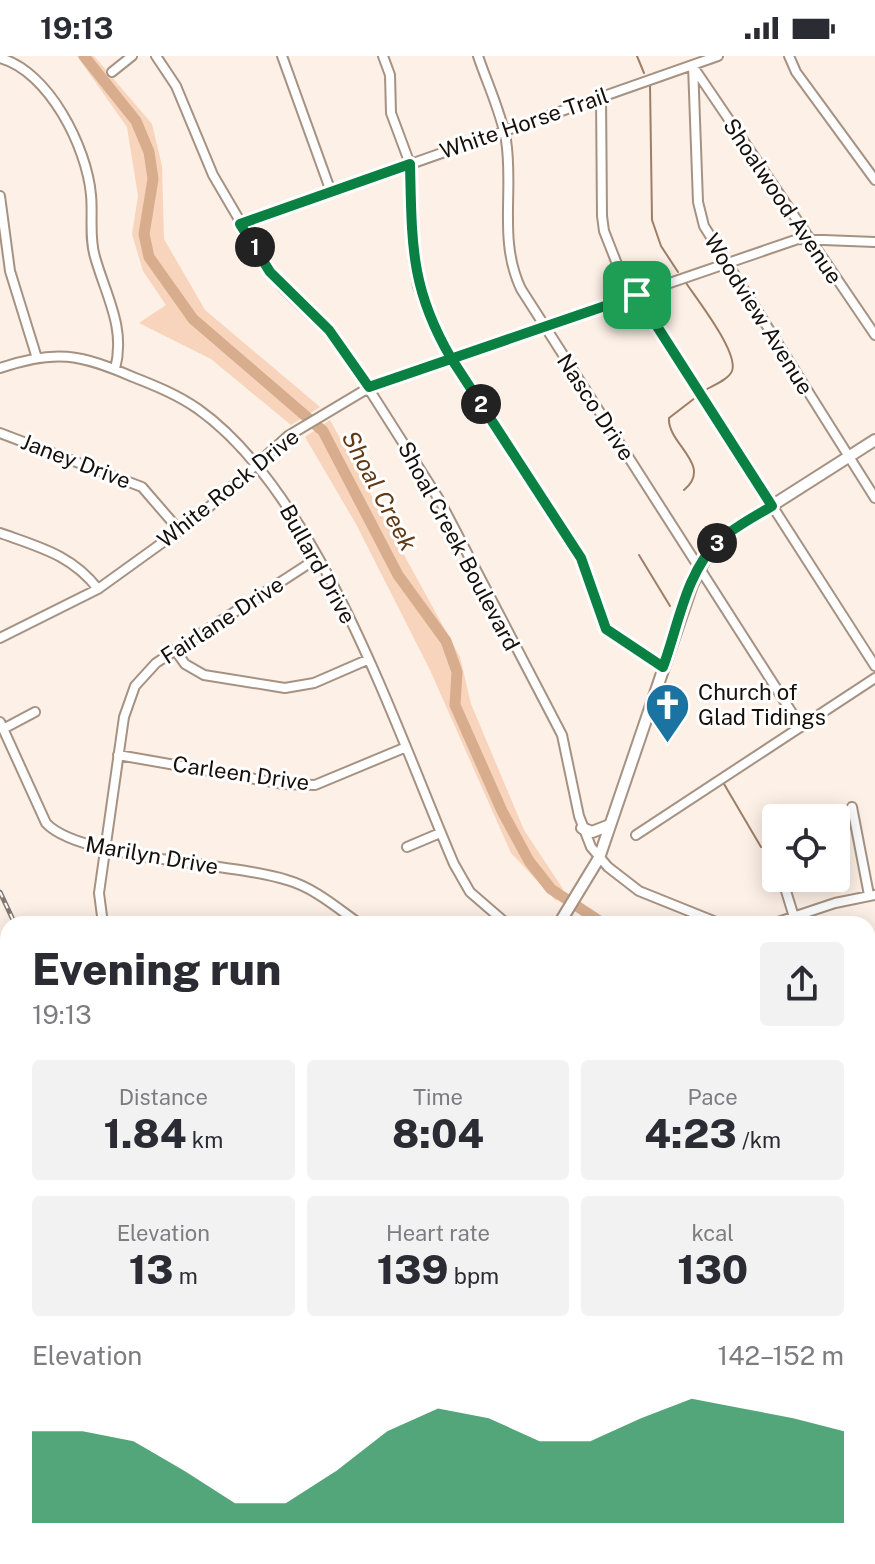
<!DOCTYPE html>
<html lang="en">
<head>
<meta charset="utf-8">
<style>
	:root { --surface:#fff; --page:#f2f2f3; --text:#2b2b33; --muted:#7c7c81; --accent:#0b8043 }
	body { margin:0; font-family:"Public Sans",sans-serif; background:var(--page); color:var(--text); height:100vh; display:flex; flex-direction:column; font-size:30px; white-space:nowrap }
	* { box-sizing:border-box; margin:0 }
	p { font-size:26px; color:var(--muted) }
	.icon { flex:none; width:44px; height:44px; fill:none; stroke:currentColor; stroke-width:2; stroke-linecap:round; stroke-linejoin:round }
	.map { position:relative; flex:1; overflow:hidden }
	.details { position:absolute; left:0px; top:860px; width:876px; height:648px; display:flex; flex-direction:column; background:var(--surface); border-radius:24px 24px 0 0; box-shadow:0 4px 20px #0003 }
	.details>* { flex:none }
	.buttons { position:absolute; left:762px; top:748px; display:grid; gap:16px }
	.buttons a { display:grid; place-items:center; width:88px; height:88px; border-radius:8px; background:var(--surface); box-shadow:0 4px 20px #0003; font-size:40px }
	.pin { position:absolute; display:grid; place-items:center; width:68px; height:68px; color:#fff; margin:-34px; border-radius:16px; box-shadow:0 4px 12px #0006 }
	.km { position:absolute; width:40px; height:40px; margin:-20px; border-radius:50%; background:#222; color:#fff; font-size:22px; line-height:40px; text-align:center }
	.round { display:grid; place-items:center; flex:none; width:84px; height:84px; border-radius:8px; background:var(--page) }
	.overview { display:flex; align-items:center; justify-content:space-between; height:136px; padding:0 32px }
	h1 { font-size:44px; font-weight:800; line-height:60px }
	.figures { display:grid; grid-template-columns:repeat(3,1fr); gap:12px; height:136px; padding:8px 32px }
	.figures div { display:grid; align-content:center; border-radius:8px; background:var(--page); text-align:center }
	.figures b { font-size:40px; font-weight:800 }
	.figures small { font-size:22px; font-weight:400 }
	.figures p { font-size:22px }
	.chart { height:224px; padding:16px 32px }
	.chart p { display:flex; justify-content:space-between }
	.chart svg { width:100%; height:144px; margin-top:8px; fill:var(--accent); opacity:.7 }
	.status { display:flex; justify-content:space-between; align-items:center; height:56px; padding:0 40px; background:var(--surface); direction:ltr }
	.status svg { height:22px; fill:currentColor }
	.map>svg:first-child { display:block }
	.green { fill:#f7d4bb }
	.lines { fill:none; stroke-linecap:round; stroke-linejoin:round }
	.stream { stroke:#9e7e66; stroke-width:2 }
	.river { stroke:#d8ad8e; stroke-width:11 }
	.minor-casing { stroke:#a69283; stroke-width:12 }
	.major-casing { stroke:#a69283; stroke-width:14 }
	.highway-casing { stroke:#a69283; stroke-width:15 }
	.minor { stroke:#fff; stroke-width:8 }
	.major { stroke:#fff; stroke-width:10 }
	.highway { stroke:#fff; stroke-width:11 }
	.rail-casing { stroke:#837972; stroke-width:5 }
	.rail { stroke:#fff; stroke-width:2; stroke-dasharray:6; stroke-linecap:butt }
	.minor-bridge-casing { stroke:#a69283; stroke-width:12; stroke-linecap:butt }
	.minor-bridge { stroke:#fff; stroke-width:8 }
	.route-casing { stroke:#fff; stroke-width:16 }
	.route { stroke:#0b8043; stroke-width:10 }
	.labels { text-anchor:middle; stroke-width:6; stroke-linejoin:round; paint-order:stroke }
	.street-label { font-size:22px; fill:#160f0a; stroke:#fff }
	.poi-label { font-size:22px; fill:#160f0a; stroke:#fff; text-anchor:start }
	.water-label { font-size:24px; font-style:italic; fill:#623915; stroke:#fff }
</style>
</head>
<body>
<div class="status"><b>19:13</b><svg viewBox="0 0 49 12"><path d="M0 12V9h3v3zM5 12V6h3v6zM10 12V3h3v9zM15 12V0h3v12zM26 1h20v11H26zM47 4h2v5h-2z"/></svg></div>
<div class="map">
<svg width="875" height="1508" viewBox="0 0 875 1508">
	<rect width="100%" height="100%" fill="#fdf0e6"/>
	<path class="green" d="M77,0H94L152,68L162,110L164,183L205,254L320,351L291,369L211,303L139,267L166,249L143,215L132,178L138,140L127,71Z
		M330,364L460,601L471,648L524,774L563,833L556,845L511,797L430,614L356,468L305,381Z
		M868,877H875V1363L868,1365Z"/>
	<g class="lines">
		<path class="stream" d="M637,0L644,17
			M650,28L652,164L661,190L678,216
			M686,227C697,243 739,297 732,315C729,323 714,329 707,333
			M684,434C714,409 667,388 669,362L695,342
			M639,499L670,550
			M724,728L761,791"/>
		<path class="river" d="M84,0L136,65L149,96L153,123L144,178L149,201L193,263L323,375L398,519L446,585L457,616L455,649L502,755L529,805L551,833L604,868
			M868,883H875"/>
		<defs>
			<path id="minor" d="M156,0L176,30L213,119L261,201L282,231L339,286L440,445L562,679L579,760L591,791L608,811L639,835L721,868
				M282,0L330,133
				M383,0L390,19L391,57L410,108L413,201L418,230L433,271L581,502L606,573L663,611
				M478,0C487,27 501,56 506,84C514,134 498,185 521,233L801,671
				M789,0L796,16L875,124
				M0,2C49,15 87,92 91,139C93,159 89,182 95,201C106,240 126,272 115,313
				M693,9L698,146L704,170L875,442
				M696,15L875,279
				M112,16L132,0
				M601,40L602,160L604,175L617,208L875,610
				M0,140L10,215L36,299
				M240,168L718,0
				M0,312C55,293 80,298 133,321C156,330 178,339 198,353C319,439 396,673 454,808L470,836L507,868
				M0,377L142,431L180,475
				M0,477C39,491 72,499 98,533
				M0,582L98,533L198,461L288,380L375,328L798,183L875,186
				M175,594L185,608L204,619L285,632L314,627L367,604
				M0,666L46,767C80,804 232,806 287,824C315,832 337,852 360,868
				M3,673L35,656
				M118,699L284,728L315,729L404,692
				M852,751L869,839
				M636,779L875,622
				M407,791L440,777
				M775,800L776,802
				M782,822L794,861
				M103,868L99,837L124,661L135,630L156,607L316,503
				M772,868L835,847L875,839
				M868,1372L875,1370
				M868,1406L875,1416
				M0,1499L3,1508
				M367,1500L369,1508
				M605,1500L612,1508
				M722,1500L731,1508
				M842,1500L851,1508"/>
			<path id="major" d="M582,772L592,776L610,769
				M559,868L599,802L692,529L708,497L729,477L875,384
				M0,1101L6,1078
				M0,1121L8,1119"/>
			<path id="highway" d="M0,946L8,961
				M0,965L8,980
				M0,991L8,1006
				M0,1006L8,1020
				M516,1500L524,1508
				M529,1500L537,1508"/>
		</defs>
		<use href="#minor" class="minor-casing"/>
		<use href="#major" class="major-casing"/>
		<use href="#highway" class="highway-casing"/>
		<use href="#minor" class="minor"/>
		<use href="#major" class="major"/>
		<use href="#highway" class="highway"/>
		<defs>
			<path id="rail" d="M0,836L15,868
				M498,1500L506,1508"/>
		</defs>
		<use href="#rail" class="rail-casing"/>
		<use href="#rail" class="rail"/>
		<defs>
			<path id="minor-bridge" d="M458,1508L481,1500
				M476,1508L499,1500"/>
		</defs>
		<use href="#minor-bridge" class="minor-bridge-casing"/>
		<use href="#minor-bridge" class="minor-bridge"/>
	</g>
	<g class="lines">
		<defs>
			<path id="route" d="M637,239L369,331L329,274L270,216L240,168L410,108C412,187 410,232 451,302L581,502L606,573L663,611C678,571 686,515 719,485C734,471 754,461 772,450L637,239"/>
		</defs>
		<use href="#route" class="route-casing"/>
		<use href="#route" class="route"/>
	</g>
	<defs>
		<symbol id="church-pin" viewBox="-11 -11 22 30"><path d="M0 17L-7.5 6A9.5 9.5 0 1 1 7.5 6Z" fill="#1b73a2" stroke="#fff"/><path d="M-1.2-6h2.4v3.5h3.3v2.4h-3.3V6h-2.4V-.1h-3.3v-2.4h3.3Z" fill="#fff"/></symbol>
	</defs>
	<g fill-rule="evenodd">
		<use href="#church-pin" x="642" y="624" width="51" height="69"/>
	</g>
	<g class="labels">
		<g class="street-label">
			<text transform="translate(524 67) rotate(-19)" y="8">White Horse Trail</text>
			<text transform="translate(783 145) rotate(56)" y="8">Shoalwood Avenue</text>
			<text transform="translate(759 258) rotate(58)" y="8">Woodview Avenue</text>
			<text transform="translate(596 351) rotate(57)" y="8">Nasco Drive</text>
			<text transform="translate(76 405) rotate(21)" y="8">Janey Drive</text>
			<text transform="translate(228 432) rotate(-39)" y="8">White Rock Drive</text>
			<text transform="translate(459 490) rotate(62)" y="8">Shoal Creek Boulevard</text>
			<text transform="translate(318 508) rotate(61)" y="8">Bullard Drive</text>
			<text transform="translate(222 564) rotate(-33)" y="8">Fairlane Drive</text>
			<text transform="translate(241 717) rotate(8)" y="8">Carleen Drive</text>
			<text transform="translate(152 799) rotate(10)" y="8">Marilyn Drive</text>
		</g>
		<g class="poi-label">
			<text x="698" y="644">Church of<tspan x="698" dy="25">Glad Tidings</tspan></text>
		</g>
		<g class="water-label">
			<text transform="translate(379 435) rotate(62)" y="8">Shoal Creek</text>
		</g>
	</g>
</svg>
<div class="buttons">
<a><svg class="icon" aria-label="locate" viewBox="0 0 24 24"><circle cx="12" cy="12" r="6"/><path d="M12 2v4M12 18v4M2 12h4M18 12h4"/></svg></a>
</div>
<div class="pin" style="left:637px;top:239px;background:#1e9e55"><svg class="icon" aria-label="arrive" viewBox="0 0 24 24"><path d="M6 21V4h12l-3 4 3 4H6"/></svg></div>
<b class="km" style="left:255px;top:191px">1</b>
<b class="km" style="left:481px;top:348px">2</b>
<b class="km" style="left:717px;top:487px">3</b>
<section class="details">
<div class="overview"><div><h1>Evening run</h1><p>19:13</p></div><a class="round"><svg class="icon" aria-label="share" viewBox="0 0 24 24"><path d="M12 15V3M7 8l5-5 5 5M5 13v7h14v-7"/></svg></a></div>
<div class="figures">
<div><p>Distance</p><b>1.84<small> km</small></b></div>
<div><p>Time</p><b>8:04</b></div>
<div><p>Pace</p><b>4:23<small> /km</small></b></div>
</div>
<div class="figures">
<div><p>Elevation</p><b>13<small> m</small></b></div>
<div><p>Heart rate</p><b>139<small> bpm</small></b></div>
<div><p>kcal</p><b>130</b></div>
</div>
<div class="chart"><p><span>Elevation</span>142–152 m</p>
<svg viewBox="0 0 160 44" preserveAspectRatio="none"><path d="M0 44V16L10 16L20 19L30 28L40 38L50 38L60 28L70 16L80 9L90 12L100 19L110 19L120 12L130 6L140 9L150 12L160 16V44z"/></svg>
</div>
</section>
</div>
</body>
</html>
